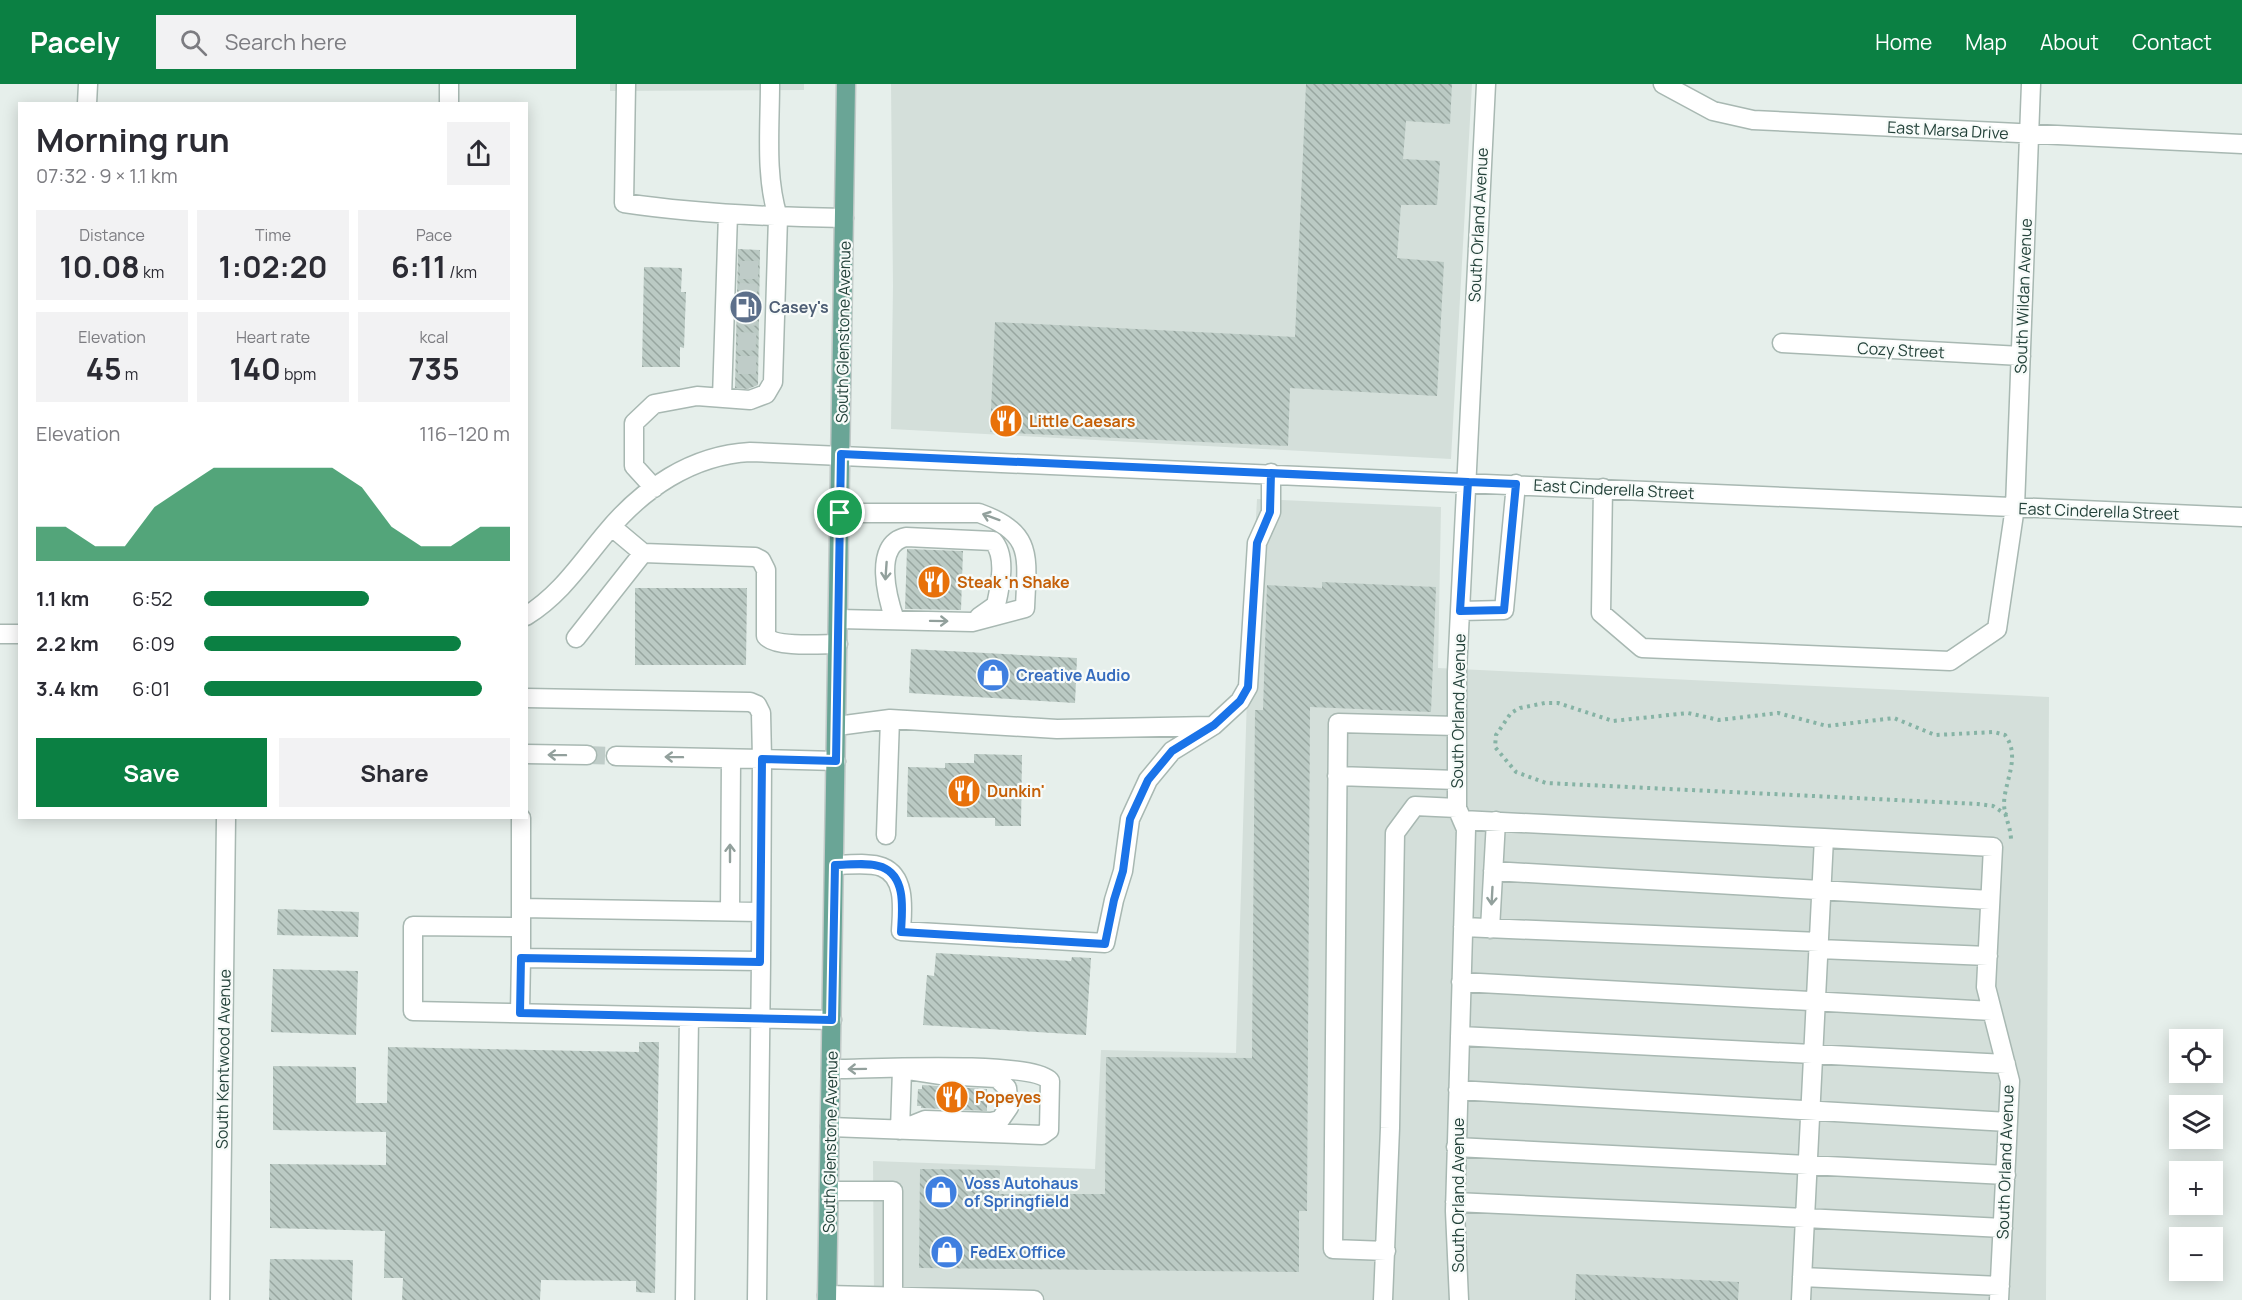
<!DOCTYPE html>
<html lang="en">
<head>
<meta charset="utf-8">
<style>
	:root { --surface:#fff; --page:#f2f2f3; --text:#2b2b33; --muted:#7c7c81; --accent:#0b8043 }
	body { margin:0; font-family:Manrope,sans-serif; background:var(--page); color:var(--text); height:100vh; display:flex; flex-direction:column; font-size:22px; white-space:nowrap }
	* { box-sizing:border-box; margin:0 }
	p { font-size:20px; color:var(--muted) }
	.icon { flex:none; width:33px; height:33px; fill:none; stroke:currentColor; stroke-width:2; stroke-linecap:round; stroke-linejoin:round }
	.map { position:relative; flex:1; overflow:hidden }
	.details { position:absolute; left:18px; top:18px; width:510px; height:717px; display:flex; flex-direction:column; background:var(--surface); border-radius:0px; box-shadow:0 3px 15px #0003 }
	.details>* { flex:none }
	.fabs { position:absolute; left:2169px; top:945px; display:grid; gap:12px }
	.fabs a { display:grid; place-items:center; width:54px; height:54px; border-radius:0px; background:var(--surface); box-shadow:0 3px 15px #0003; font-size:30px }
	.pin { position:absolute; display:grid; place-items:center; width:51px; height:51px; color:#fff; margin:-26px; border:3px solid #fff; border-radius:50%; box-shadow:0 2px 6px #0007 }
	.round { display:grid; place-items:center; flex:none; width:63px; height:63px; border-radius:0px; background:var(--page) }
	.head { display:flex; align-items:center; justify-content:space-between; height:102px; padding:0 18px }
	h1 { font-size:33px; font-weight:700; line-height:45px }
	.stats { display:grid; grid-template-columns:repeat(3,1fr); gap:9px; height:102px; padding:6px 18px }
	.stats div { display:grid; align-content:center; border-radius:0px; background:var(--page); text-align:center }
	.stats b { font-size:30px; font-weight:700 }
	.stats small { font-size:16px; font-weight:400 }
	.stats p { font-size:16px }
	.chart { height:168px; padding:12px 18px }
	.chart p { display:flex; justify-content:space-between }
	.chart svg { width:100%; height:108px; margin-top:6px; fill:var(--accent); opacity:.7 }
	.primary-button { display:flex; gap:12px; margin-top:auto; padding:12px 18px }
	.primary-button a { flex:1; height:69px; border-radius:0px; background:var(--accent); color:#fff; font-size:24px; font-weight:700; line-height:69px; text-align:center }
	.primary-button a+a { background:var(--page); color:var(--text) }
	ul { padding:0 18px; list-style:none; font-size:20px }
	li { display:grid; grid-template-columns:96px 72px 1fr; align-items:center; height:45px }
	li i { height:15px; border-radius:8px; background:var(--accent) }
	header { display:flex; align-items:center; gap:36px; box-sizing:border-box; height:84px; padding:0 30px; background:var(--accent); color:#fff }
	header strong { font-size:28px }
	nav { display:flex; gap:33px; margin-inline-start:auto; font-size:21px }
	.search { width:420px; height:54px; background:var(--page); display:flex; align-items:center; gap:15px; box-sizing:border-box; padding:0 21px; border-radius:0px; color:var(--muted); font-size:22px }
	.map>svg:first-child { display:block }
	.built { fill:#d4dfda }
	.building { fill:url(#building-back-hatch) }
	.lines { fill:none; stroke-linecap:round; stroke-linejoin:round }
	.minor-tunnel { stroke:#bfccc8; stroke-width:18; stroke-dasharray:18 9; stroke-linecap:butt }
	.minor-casing { stroke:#a8b8b2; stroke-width:21 }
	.major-casing { stroke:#c2cac8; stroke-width:21 }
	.path { stroke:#86b3a5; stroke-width:4; stroke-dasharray:3 4.5; stroke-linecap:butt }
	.minor { stroke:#fff; stroke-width:18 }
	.major { stroke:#6aa596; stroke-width:18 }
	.oneway { stroke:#92a09c }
	.route-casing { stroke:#fff; stroke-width:12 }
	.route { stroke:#1a73e8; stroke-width:8 }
	.labels { text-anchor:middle; stroke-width:4.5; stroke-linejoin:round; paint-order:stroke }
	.street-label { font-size:16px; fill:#24423a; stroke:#f7fbf9 }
	.service-label { font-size:16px; font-weight:bold; fill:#4e5e75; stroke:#f7fbf9; text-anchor:start }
	.food-label { font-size:16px; font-weight:bold; fill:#c56008; stroke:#f7fbf9; text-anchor:start }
	.shop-label { font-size:16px; font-weight:bold; fill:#366cbe; stroke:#f7fbf9; text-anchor:start }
</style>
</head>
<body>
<header>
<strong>Pacely</strong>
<div class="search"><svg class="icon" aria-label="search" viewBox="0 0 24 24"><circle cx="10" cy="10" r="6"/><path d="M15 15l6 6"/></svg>Search here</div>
<nav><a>Home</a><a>Map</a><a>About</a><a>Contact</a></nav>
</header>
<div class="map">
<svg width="2242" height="1216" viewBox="0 0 2242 1216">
	<defs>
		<pattern id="building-back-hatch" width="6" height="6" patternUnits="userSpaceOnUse" patternTransform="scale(1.5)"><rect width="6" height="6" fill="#bbcac4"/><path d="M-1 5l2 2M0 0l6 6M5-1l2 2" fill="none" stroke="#98a6a0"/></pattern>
	</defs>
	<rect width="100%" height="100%" fill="#e6efeb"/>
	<path class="built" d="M610,0H804V6L610,7Z
		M891,0H1472L1451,375L891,345L893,202Z
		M1257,415L1441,423L1438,584L2049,613L2046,1216H874L873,1077L1095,1085L1101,966L1236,969L1248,580Z"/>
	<path class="building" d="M1306,0H1452L1450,40L1406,37L1403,75L1440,77L1437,121H1401L1397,174L1444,178L1437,312L1290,304L1288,362L990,348L995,238L1295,253Z
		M738,165L760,166L758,301L748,305L735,304Z
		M644,183L682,184L681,208H686L684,264L680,263V283H642Z
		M907,465L963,467L961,526L905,525Z
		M1322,498L1436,503L1431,628L1310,623L1307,1127H1299V1188L919,1184L920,1085L1000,1086L999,1110H1105L1106,973L1252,974L1255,626H1263L1267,501L1322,504Z
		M635,504H747L746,581H635Z
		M911,565L1077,574L1075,619L909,609Z
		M974,670L1022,671L1021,742H995V734L907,733L908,683L945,684V679H974Z
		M278,825L359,828L358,853L277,851Z
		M936,869L1071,877L1072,873L1091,874L1086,951L923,941L927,891L934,892Z
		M273,885L358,887L356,951L271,948Z
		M639,958H659L655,1209L636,1208V1197L541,1196L540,1216H402L403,1194H384L385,1147L270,1144V1080L386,1081V1048L273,1046V982L356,983V1019H387L388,963L639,968Z
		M922,1001L987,1005V1027L921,1024V1022H917L918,1005H922Z
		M270,1175L353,1176L352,1216H269Z
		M1576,1190L1739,1198L1738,1216H1575Z"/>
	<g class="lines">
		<path class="minor-tunnel" d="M740,186H762
			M739,208L761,209
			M738,232L761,233
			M738,257L761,258
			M738,281H760
			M587,671L616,672"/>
		<defs>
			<path id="minor" d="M626,0L624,119C697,130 771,133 844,134
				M1663,0L1713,27L1753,36L2242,60
				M87,20L88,0
				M449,20V0
				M1782,259L2021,272
				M722,314L728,130
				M654,404L634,382V339L654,320L697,312L750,316L766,310L773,298L778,133C765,92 770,44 770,0
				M1603,404L1601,529L1642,564L1950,577L1997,545L2015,423L2031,0
				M612,443L643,469L755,473L761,476L766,486V552C775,564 822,560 838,560
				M1460,527L1504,526L1516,400
				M526,532C561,510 580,480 606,449C642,405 692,371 750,368L2242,433
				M839,535L972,538L1025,524C1027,472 1034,449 979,429H840
				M895,536C888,516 872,460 906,453L993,457C1007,472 1000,503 996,521L979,533
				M0,550H20
				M576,554L643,469
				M526,614L750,618L757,621L761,629L762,675L616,672
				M890,635L1057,645L1211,642
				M837,642L890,635L886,751
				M526,670L587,671
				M1337,692L1457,696
				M521,734V874L761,877L762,675L836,677
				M1462,736L1824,754
				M835,781C848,781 870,778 882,783C907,793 902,827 901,847L1105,859L1114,816L1123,787L1130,735L1148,696L1172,667L1214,641L1240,617L1248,603L1257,459L1271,428V389
				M1493,787L1990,816
				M521,824L761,828
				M730,827L731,675
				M521,843L413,842V927L832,936
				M1463,843L1819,858
				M1490,845L1496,737
				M1819,865L1988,872
				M1461,898L1992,927
				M520,929L521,874
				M1460,952L2006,980
				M902,985L941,991L997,994L1007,1004L1009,1023L1000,1036L991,1038L925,1036L900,1046Z
				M1458,1006L2008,1038
				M830,1043L1042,1051L1049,1046L1050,997C1031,976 867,985 831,985
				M1456,1063L2006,1091
				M829,1107H893V1213
				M1455,1118L1805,1134L1801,1216
				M1386,1167L1333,1165L1338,639L1457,642
				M1802,1193L2000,1202
				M827,1211L1034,1216
				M220,1216L226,734
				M685,1216L689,933
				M757,1216L761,877
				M1383,1216L1390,1044L1395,749L1415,722L1457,724
				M1459,1216L1455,1127L1466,745L1457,724V588L1486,0
				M1999,1216L2010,997L1986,903L1993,763L1824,754L1805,1134L2003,1144"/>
			<path id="major" d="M827,1216L846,0"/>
		</defs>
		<use href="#minor" class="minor-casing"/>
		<use href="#major" class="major-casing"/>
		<path class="path" d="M2007,731L1993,722L1978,720L1546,699L1516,688L1495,663L1496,651L1511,629L1520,624L1545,619H1558L1613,637L1688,629L1719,636L1778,629L1827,642L1894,634L1935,651L1994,648L2005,651C2021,672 2005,696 2004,719C2004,732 2011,743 2011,756"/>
		<use href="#minor" class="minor"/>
		<use href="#major" class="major"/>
	</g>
	<defs><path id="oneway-shaft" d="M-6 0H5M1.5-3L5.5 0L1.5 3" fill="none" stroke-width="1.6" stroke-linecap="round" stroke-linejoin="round" transform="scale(1.5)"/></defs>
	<g class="oneway">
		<use href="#oneway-shaft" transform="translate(991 433) rotate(-160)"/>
		<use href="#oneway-shaft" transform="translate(886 487) rotate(94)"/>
		<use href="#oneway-shaft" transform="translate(939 537) rotate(1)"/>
		<use href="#oneway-shaft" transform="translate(557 671) rotate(-179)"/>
		<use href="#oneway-shaft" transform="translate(674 673) rotate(-179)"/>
		<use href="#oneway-shaft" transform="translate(730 769) rotate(-90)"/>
		<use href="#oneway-shaft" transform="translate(1492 812) rotate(93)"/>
		<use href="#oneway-shaft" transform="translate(857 985) rotate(179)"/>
	</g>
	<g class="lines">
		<defs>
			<path id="route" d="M840,429L836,677L762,675L760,878L521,874L520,929L832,936L835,781C848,781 870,778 882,783C907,793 902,827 901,848L1105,860L1114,816L1123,787L1130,735L1148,696L1172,667L1214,641L1240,617L1248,603L1257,459L1270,428L1271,389L1468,398L1460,527L1504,526L1516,400L1468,398C1259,389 1050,379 841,370L840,429"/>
		</defs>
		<use href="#route" class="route-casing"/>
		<use href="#route" class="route"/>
	</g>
	<defs>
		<symbol id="fuel-disc" viewBox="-11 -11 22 22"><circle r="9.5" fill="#5c6f8a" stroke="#f7fbf9"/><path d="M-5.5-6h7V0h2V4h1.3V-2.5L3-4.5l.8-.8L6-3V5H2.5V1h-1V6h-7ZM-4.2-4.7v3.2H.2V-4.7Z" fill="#fff"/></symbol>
		<symbol id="restaurant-disc" viewBox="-11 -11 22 22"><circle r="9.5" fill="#e8710a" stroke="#f7fbf9"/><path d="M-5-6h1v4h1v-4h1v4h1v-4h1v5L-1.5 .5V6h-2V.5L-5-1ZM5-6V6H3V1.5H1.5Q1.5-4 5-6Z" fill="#fff"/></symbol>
		<symbol id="shop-disc" viewBox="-11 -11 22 22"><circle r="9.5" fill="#3f7fe0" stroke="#f7fbf9"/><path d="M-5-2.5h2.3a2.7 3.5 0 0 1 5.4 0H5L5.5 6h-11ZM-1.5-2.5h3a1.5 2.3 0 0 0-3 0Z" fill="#fff"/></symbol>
	</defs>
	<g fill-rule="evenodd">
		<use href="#fuel-disc" x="727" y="204" width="38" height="38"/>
		<use href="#restaurant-disc" x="987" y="318" width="38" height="38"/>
		<use href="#restaurant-disc" x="915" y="479" width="38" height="38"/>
		<use href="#shop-disc" x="974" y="572" width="38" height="38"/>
		<use href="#restaurant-disc" x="945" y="688" width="38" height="38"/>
		<use href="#restaurant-disc" x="933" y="994" width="38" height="38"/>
		<use href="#shop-disc" x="922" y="1089" width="38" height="38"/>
		<use href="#shop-disc" x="928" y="1149" width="38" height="38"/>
	</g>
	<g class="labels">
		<g class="street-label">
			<text transform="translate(1948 46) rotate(3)" y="6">East Marsa Drive</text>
			<text transform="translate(1478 141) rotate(-87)" y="6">South Orland Avenue</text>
			<text transform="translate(2023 212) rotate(-88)" y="6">South Wildan Avenue</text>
			<text transform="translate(843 248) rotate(-89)" y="6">South Glenstone Avenue</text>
			<text transform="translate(1901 266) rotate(3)" y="6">Cozy Street</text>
			<text transform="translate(1614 405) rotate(3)" y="6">East Cinderella Street</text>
			<text transform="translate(2099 427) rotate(2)" y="6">East Cinderella Street</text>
			<text transform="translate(1458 627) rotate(-89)" y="6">South Orland Avenue</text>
			<text transform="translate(223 975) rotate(-89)" y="6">South Kentwood Avenue</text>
			<text transform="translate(830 1058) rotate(-89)" y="6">South Glenstone Avenue</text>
			<text transform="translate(2005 1078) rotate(-88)" y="6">South Orland Avenue</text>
			<text transform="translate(1458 1111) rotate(-90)" y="6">South Orland Avenue</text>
		</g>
		<g class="service-label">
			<text x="769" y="229">Casey's</text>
		</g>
		<g class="food-label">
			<text x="1029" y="343">Little Caesars</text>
			<text x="957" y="504">Steak 'n Shake</text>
			<text x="987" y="713">Dunkin'</text>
			<text x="975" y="1019">Popeyes</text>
		</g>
		<g class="shop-label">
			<text x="1016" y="597">Creative Audio</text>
			<text x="964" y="1105">Voss Autohaus<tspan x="964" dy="18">of Springfield</tspan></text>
			<text x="970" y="1174">FedEx Office</text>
		</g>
	</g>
</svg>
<div class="fabs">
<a><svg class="icon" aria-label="locate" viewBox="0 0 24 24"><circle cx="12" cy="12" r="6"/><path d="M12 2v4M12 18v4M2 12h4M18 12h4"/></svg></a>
<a><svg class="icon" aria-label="layers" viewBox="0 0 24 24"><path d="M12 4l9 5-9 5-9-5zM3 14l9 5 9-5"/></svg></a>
<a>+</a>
<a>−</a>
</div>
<div class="pin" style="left:840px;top:429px;background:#1e9e55"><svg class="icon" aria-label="arrive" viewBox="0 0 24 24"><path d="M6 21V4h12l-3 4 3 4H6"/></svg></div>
<section class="details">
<div class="head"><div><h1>Morning run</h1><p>07:32 · 9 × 1.1 km</p></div><a class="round"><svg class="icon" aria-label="share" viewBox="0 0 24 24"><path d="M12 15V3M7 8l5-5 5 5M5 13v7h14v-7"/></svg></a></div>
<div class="stats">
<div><p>Distance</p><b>10.08<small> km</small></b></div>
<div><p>Time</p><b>1:02:20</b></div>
<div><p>Pace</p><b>6:11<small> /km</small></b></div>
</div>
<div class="stats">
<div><p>Elevation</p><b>45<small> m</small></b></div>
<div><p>Heart rate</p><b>140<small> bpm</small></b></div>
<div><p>kcal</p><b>735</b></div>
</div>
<div class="chart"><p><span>Elevation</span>116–120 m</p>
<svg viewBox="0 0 160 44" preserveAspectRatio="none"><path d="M0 44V30L10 30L20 38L30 38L40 22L50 14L60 6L70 6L80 6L90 6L100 6L110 14L120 30L130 38L140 38L150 30L160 30V44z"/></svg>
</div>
<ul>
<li><b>1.1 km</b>6:52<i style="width:54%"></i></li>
<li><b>2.2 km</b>6:09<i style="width:84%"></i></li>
<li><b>3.4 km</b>6:01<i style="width:91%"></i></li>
</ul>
<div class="primary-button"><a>Save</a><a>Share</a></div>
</section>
</div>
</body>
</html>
